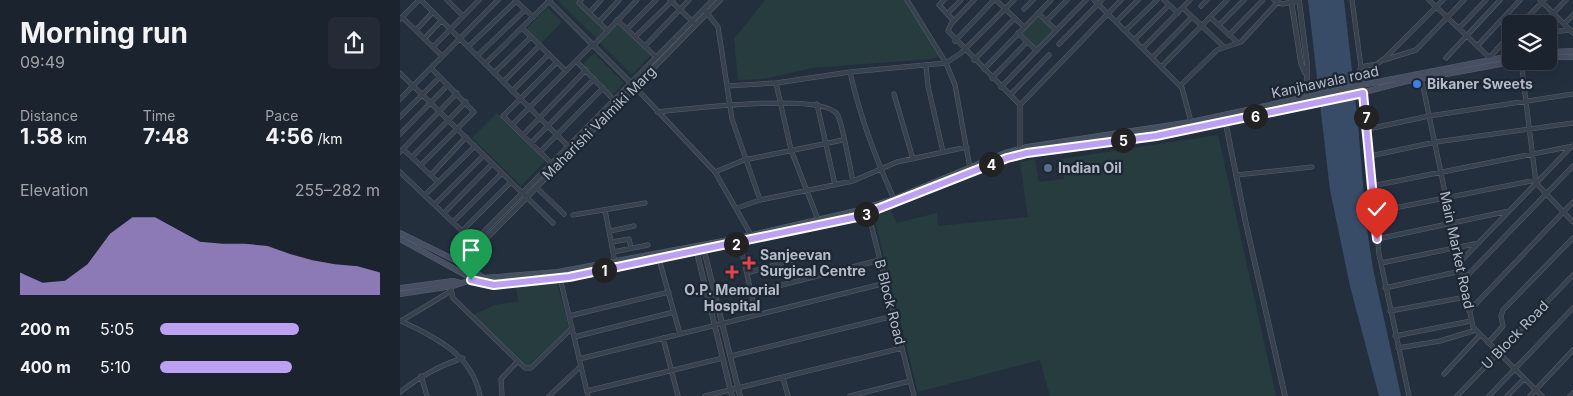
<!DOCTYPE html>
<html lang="en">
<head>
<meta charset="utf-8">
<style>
	:root { --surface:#1b232e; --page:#242b36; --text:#f1f3f6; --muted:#a0a4aa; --line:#39404a; --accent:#bca0f2 }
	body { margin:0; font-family:Inter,sans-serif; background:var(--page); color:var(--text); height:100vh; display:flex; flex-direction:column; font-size:19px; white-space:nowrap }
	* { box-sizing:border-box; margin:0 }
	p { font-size:16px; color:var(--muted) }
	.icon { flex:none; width:28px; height:28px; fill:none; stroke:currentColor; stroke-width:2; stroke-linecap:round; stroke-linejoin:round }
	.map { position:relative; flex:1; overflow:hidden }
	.drawer { display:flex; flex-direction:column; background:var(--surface); width:400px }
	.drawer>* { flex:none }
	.controls { position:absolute; left:1102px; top:15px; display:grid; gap:10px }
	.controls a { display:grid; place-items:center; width:55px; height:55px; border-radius:8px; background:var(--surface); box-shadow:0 5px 20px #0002,0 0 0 1px var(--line); font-size:25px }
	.pin { position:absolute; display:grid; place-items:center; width:42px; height:42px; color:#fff; margin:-51px -21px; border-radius:50% 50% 50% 0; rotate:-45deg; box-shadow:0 0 5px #0007 }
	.pin .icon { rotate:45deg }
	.km { position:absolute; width:25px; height:25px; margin:-12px; border-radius:50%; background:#222; color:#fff; font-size:14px; line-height:25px; text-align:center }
	.round { display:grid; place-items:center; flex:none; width:52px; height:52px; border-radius:8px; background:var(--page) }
	.head { display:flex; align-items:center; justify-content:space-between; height:85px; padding:0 20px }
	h1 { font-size:28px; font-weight:700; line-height:38px }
	.figures { display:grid; grid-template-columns:repeat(3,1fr); gap:8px; height:85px; padding:5px 20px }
	.figures div { display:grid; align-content:center }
	.figures b { font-size:21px; font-weight:700 }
	.figures small { font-size:14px; font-weight:400 }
	.figures p { font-size:14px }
	.chart { height:140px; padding:10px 20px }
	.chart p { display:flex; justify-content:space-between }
	.chart svg { width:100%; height:90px; margin-top:5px; fill:var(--accent); opacity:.7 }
	ul { padding:0 20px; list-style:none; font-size:16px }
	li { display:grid; grid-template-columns:80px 60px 1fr; align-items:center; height:38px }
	li i { height:12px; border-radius:6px; background:var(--accent) }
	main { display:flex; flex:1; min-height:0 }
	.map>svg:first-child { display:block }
	.green { fill:#263c3f }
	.water { fill:#394c67 }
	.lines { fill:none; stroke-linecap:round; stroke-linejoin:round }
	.minor-casing { stroke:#565f6c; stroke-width:5 }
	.tertiary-casing { stroke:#565f6c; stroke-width:5.5 }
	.secondary-casing { stroke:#565f6c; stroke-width:6 }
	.minor { stroke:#38414e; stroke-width:4 }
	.tertiary { stroke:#38414e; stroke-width:4.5 }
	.secondary { stroke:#465061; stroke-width:5 }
	.route-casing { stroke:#fff; stroke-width:10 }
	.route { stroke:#bca0f2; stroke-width:6 }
	.shop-dot { fill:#3f7fe0; stroke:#1d2633; stroke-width:2 }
	.service-dot { fill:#5c6f8a; stroke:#1d2633; stroke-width:2 }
	.health-dot { fill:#e0444e; stroke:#1d2633; stroke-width:2 }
	.labels { text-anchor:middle; stroke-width:4.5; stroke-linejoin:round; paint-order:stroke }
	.street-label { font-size:14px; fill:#b4bcc9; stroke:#1d2633 }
	.poi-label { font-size:14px; font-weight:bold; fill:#b4bcc9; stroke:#1d2633; text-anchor:start }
</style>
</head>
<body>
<main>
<section class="drawer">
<div class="head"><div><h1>Morning run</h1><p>09:49</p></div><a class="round"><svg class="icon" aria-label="share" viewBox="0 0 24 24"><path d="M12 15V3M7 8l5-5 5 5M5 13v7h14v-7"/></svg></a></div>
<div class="figures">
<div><p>Distance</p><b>1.58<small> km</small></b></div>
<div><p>Time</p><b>7:48</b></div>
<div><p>Pace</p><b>4:56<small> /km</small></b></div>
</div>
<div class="chart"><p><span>Elevation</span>255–282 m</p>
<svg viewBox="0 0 160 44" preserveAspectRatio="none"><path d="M0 44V33L10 38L20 37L30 29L40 14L50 6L60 6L70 12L80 18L90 19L100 19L110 20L120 24L130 27L140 29L150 30L160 33V44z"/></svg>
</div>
<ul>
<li><b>200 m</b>5:05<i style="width:63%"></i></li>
<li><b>400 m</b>5:10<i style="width:60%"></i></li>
</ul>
</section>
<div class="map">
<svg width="1173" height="396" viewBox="0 0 1173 396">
	<rect width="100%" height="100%" fill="#242f3e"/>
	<path class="green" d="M157,0H184L179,5L205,31L197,39Z
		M365,0H505L540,56L531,59L412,68L364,79L338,80L334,39Z
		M147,7L162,22L141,43L126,29Z
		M638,15L653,30L636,48L621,34Z
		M218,22L251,55L232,75L199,42Z
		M194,53L224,83L212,95L182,65Z
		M97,113L145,161L121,186L72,138Z
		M818,135L876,396H650L640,360L518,392L474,217L491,210L497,223L537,213L538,226L628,217L620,162L635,159L639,182L664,179L661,159Z
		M157,282L169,328L128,367L72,315L95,305L118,301L116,286Z"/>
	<path class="water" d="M908,0H944L958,124L966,222L973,269L1001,396H979L950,286L930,190Z"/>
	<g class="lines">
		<defs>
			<path id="minor" d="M21,0L172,150
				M47,0L63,16
				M115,0L133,17
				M181,0L179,3L208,31
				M270,0L294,23
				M507,0L546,63L555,85L570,168
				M544,0L539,5L554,21
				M574,0L551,24L548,31L620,105V149
				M596,0L624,27
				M694,0L782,88L791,122
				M764,0L778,13
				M874,0L882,4L899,1
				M952,0L961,67
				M1029,0L1092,60
				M1140,0L1173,33
				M801,6L807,0
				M783,8L823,46
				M304,9L318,27L332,119L360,200
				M624,9L633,0
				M189,13L201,0
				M638,13L656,30
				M547,14L561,0
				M2,17L42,56
				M810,17L838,43
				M0,19L19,0
				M217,20L256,57
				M646,21L667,0
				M199,22L219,0
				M716,22L738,0
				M1121,24L1144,0
				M1143,24L1166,0
				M1164,24L1173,15
				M819,25L844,0
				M1060,27L1086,0
				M122,28L166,71
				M227,29L256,0
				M16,30L33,12
				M725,31L757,0
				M1149,32L1171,30
				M618,33L636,50
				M829,35L863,0
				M235,37L273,0
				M25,38L41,21
				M734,40L769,5
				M555,41L594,0
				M659,44L702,0
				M194,45L237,0
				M1078,45L1120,0
				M245,46L289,0
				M33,47L79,0
				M68,47L116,1
				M743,48L790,0
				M77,56L125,10
				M1090,57L1111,34
				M752,58L792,17
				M1046,58L1100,0
				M574,60L615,18
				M984,60L1016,50L1064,0
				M176,61L218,104
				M1121,61L1136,183L1173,222
				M85,64L150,0
				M526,66L528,86L543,152
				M761,67L827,0
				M584,69L651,0
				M450,72C460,117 475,157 494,199
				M0,73L153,223
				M94,73L131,37
				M1021,77L1073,327L1142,396
				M592,78L627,42
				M103,82L140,45
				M376,83L391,150L419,222
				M962,85L959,71L961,67L977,64L985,58L1043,0
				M327,86L376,83L450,72L546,63L561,53L614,0
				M780,86L817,50L841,42L877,3
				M235,87L315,172L351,235
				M601,87L686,0
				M112,91L149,54
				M963,93L979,254L1009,396
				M494,94L513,159
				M610,95L649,55
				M0,99L98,0
				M417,104L435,185
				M620,105L721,0
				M257,112C287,109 421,92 437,114C442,120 450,168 453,181
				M0,117L40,77
				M112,125L193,44
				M968,129L1029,116L1173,94
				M0,134L48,85
				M123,135L186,70
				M131,143L194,79
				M3,149L38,182
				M0,152L57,93
				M140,152L203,88
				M970,156L1036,142L1173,123
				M12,157L66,102
				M151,163L103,116L157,62
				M21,165L74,112L31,68
				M0,172L62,231L75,251
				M315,172L344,160L443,140
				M31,175L66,137
				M836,175L912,167
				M972,186L1173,146
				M136,187L164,214
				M25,195L75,146
				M35,204L84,155
				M337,208L360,200L453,181L497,162L567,147
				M205,210L216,268
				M468,212L514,396
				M974,212L1136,180
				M44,213L92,164
				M173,215L245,203
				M53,222L102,173
				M62,231L111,182
				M210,231L234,226
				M977,239L1109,211
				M212,242L229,239L231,248
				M340,243L356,315
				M213,252L248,245
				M259,259L280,334
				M981,263L1079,243
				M1059,263L1171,147
				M347,273L396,259
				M160,278L188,396
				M1063,280L1173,166
				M50,284L53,298L125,368H131L172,328
				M985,288L1061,271
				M51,291L1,321C36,338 72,354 80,396
				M351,293L480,260
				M990,311L1066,297
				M1069,311L1173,202
				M169,316L269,292
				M995,336L1071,321
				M174,337L274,312
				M263,338L278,396
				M1088,343L1103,326L1101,316L1103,310L1173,238
				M998,348L1040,341L1076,330
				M331,356L494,316
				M179,359L486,283
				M1044,374L1080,335
				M21,376L27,396
				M383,378L388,396
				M187,391L323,358
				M0,392C20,377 38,366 63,358
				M102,396L101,379L118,361
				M149,396L181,366
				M305,396L502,348
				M450,396L510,381
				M1057,396L1173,275
				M1089,396L1173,308
				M1107,396L1124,379
				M1130,396L1173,350
				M1170,396L1173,393"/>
			<path id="tertiary" d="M148,0L235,87
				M891,0L901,63L905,73
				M899,0L907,63V106
				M824,115L846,224L885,396
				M78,245L83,242L320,0
				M303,246L340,396
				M296,249L332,396
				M74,273L75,251L78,238L313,0"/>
			<path id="secondary" d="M1149,52L1173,51
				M1149,57H1173
				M0,233L59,262L84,278L158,272L339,238L456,211L494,199L605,153L627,147L791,122L962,85L1111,56
				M0,239L82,284L94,285L169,277L457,217L607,158L627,153L756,136L918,104L1003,82L1117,61
				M0,288L53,281L60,283
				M0,294L53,286L71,280"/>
		</defs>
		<use href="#minor" class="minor-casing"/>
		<use href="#tertiary" class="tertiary-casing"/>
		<use href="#secondary" class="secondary-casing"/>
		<use href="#minor" class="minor"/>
		<use href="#tertiary" class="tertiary"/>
		<use href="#secondary" class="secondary"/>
	</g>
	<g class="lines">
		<defs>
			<path id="route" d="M71,280L94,285L169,277L457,217L607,158L627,153L756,136L963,93L977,239"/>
		</defs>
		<use href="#route" class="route-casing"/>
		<use href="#route" class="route"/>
	</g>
	<circle class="shop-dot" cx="1017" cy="84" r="5"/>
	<circle class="service-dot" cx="648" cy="168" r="5"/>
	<g class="health-dot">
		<path d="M346.5 255.5h5v5h5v5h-5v5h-5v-5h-5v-5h5z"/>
		<path d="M329.5 264.5h5v5h5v5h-5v5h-5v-5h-5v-5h5z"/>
	</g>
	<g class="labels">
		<g class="street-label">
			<text transform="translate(925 82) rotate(-12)" y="5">Kanjhawala road</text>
			<text transform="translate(199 123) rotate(-45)" y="5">Maharishi Valmiki Marg</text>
			<text transform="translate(1057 250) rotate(78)" y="5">Main Market Road</text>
			<text transform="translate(490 302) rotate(76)" y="5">B Block Road</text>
			<text transform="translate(1115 335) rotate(-46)" y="5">U Block Road</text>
		</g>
		<g class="poi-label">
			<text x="1027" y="89">Bikaner Sweets</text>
			<text x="658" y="173">Indian Oil</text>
			<text x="360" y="260">Sanjeevan<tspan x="360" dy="16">Surgical Centre</tspan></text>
			<text x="332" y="295" text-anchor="middle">O.P. Memorial<tspan x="332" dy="16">Hospital</tspan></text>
		</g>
	</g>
</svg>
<div class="controls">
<a><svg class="icon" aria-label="layers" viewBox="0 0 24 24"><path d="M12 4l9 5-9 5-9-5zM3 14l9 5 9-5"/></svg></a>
</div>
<div class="pin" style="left:71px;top:280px;background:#1e9e55"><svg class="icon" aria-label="arrive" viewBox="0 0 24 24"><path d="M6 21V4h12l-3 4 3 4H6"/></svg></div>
<div class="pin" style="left:977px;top:239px;background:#d93025"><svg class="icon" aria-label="check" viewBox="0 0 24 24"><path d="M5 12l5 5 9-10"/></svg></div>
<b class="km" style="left:204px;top:270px">1</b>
<b class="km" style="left:336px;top:244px">2</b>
<b class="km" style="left:466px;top:214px">3</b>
<b class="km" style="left:591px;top:164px">4</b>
<b class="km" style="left:723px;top:140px">5</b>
<b class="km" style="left:855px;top:116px">6</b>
<b class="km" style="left:966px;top:117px">7</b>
</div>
</main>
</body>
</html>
